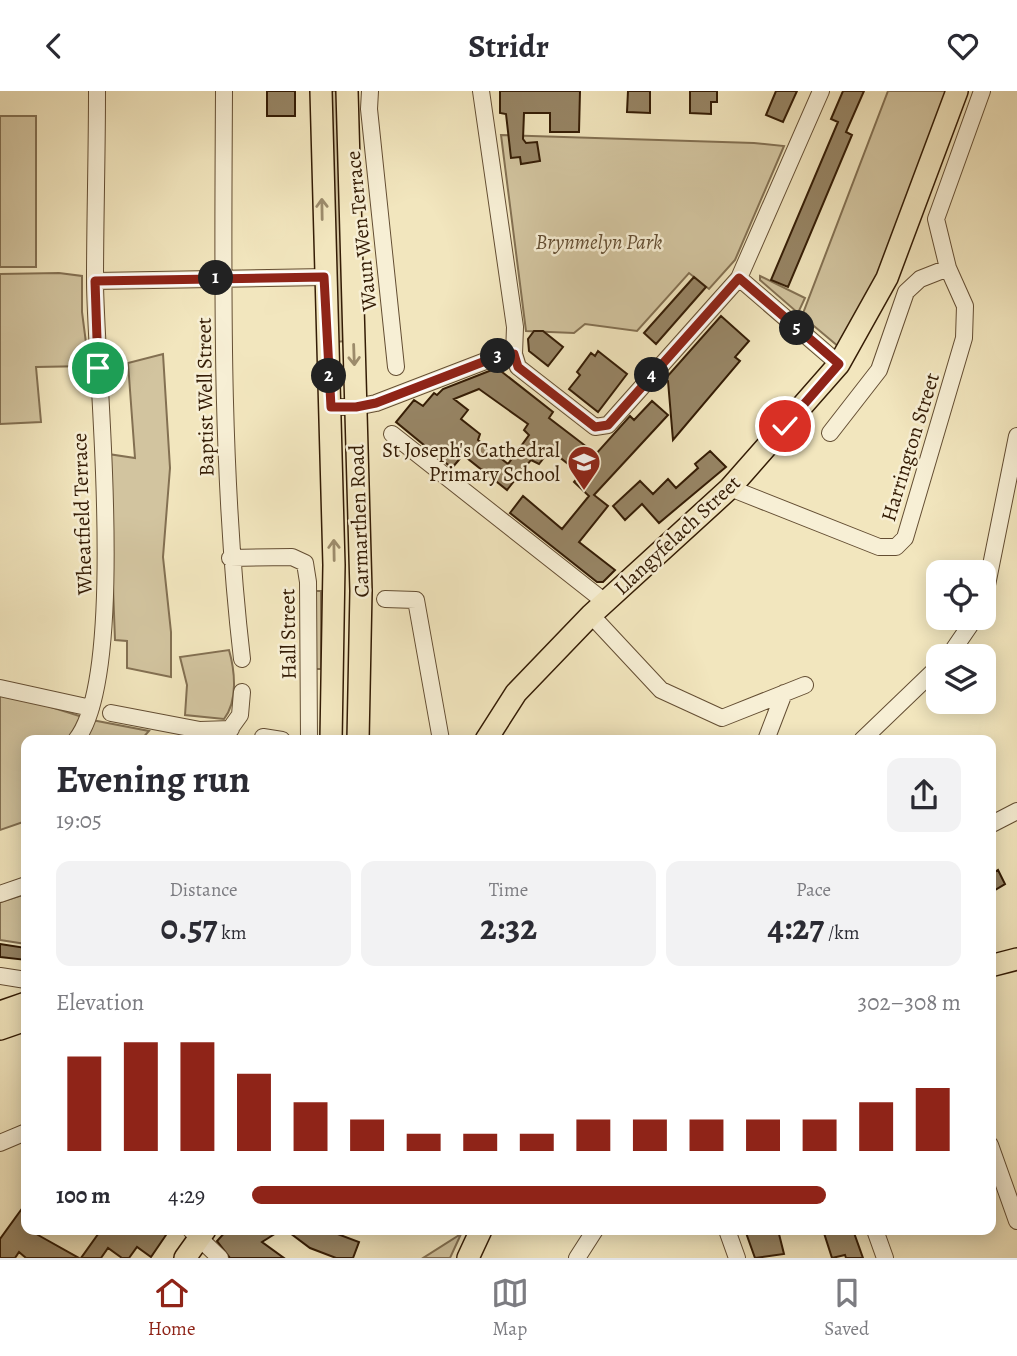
<!DOCTYPE html>
<html lang="en">
<head>
<meta charset="utf-8">
<style>
	:root { --surface:#fff; --page:#f2f2f3; --text:#2b2b33; --muted:#7c7c81; --line:#e1e1e2; --accent:#8f2418 }
	body { margin:0; font-family:Alegreya,serif; background:var(--page); color:var(--text); height:100vh; display:flex; flex-direction:column; font-size:26px; white-space:nowrap }
	* { box-sizing:border-box; margin:0 }
	p { font-size:23px; color:var(--muted) }
	.icon { flex:none; width:38px; height:38px; fill:none; stroke:currentColor; stroke-width:2; stroke-linecap:round; stroke-linejoin:round }
	.map { position:relative; flex:1; overflow:hidden }
	.drawer { position:absolute; left:21px; top:644px; width:975px; height:500px; display:flex; flex-direction:column; background:var(--surface); border-radius:14px; box-shadow:0 4px 18px #0003 }
	.drawer>* { flex:none }
	.fabs { position:absolute; left:926px; top:469px; display:grid; gap:14px }
	.fabs a { display:grid; place-items:center; width:70px; height:70px; border-radius:14px; background:var(--surface); box-shadow:0 4px 18px #0003; font-size:35px }
	.pin { position:absolute; display:grid; place-items:center; width:60px; height:60px; color:#fff; margin:-30px; border:4px solid #fff; border-radius:50%; box-shadow:0 2px 7px #0007 }
	.km { position:absolute; width:35px; height:35px; margin:-18px; border-radius:50%; background:#222; color:#fff; font-size:19px; line-height:35px; text-align:center }
	.round { display:grid; place-items:center; flex:none; width:74px; height:74px; border-radius:14px; background:var(--page) }
	.overview { display:flex; align-items:center; justify-content:space-between; height:119px; padding:0 35px }
	h1 { font-size:38px; font-weight:700; line-height:52px }
	.figures { display:grid; grid-template-columns:repeat(3,1fr); gap:10px; height:119px; padding:7px 35px }
	.figures div { display:grid; align-content:center; border-radius:14px; background:var(--page); text-align:center }
	.figures b { font-size:35px; font-weight:700 }
	.figures small { font-size:19px; font-weight:400 }
	.figures p { font-size:19px }
	.chart { height:196px; padding:14px 35px }
	.chart p { display:flex; justify-content:space-between }
	.chart svg { width:100%; height:126px; margin-top:7px; stroke:var(--accent); stroke-width:6 }
	ul { padding:0 35px; list-style:none; font-size:23px }
	li { display:grid; grid-template-columns:112px 84px 1fr; align-items:center; height:52px }
	li i { height:18px; border-radius:9px; background:var(--accent) }
	header { display:flex; justify-content:space-between; align-items:center; height:91px; padding:0 35px; background:var(--surface); font-size:32px; font-weight:700 }
	.dock { display:flex; justify-content:space-around; align-items:center; height:98px; border-top:2px solid var(--line); background:var(--surface); font-size:19px; color:var(--muted) }
	.dock a { display:grid; justify-items:center; gap:4px }
	.dock .selected { color:var(--accent) }
	.map>svg:first-child { display:block }
	.green { fill:#d2c49f; stroke:#837052; stroke-width:2 }
	.building { fill:#978565; stroke:#341c05; stroke-width:2; fill-rule:evenodd }
	.lines { fill:none; stroke-linecap:round; stroke-linejoin:round }
	.minor-casing { stroke:#644e33; stroke-width:18 }
	.major-casing { stroke:#341c05; stroke-width:24 }
	.minor { stroke:#f7efd5; stroke-width:16 }
	.major { stroke:#f2e6be; stroke-width:21 }
	.oneway { stroke:#9c8b6b }
	.route-casing { stroke:#fff; stroke-width:14 }
	.route { stroke:#8f2418; stroke-width:9 }
	.labels { text-anchor:middle; stroke-width:5; stroke-linejoin:round; paint-order:stroke }
	.street-label { font-size:21px; fill:#341c05; stroke:#f7efd5 }
	.park-label { font-size:21px; font-style:italic; fill:#634e33; stroke:#f7efd5 }
	.poi-label { font-size:21px; fill:#341c05; stroke:#f7efd5; text-anchor:end }
</style>
</head>
<body>
<header><svg class="icon" aria-label="back" viewBox="0 0 24 24"><path d="M15 5l-7 7 7 7"/></svg>Stridr<svg class="icon" aria-label="heart" viewBox="0 0 24 24"><path d="M12 20l-8-8c-3-5 5-10 8-4 3-6 11-1 8 4z"/></svg></header>
<div class="map">
<svg width="1017" height="1167" viewBox="0 0 1017 1167">
	<rect width="100%" height="100%" fill="#f2e6be"/>
	<filter id="stains"><feTurbulence type="fractalNoise" baseFrequency=".00286" numOctaves="4"/><feColorMatrix values="0 0 0 0 .2 0 0 0 0 .09 0 0 0 0 .02 0 0 0 .5 -.17"/></filter>
	<radialGradient id="worn" r=".72"><stop offset=".6" stop-color="#630" stop-opacity="0"/><stop offset="1" stop-color="#630" stop-opacity=".3"/></radialGradient>
	<path class="green" d="M327,0H337L346,250L335,251Z
		M888,0H950L881,189L839,256L802,225Z
		M0,25H36V176H0Z
		M501,44L754,52L784,55L735,169L709,198L689,182L637,240L585,233L574,242L526,240Z
		M59,182L82,185V221L89,275L36,276L41,331L0,333V183Z
		M760,185L805,207L798,222L760,189Z
		M163,263L170,377L163,466L171,541V586L127,577V550L115,549L108,363L135,367L128,272Z
		M316,500H321V578H315Z
		M229,559C235,580 238,610 224,628L185,624L187,594L180,566Z
		M0,600L92,629L149,640L141,649H26V730L0,739Z
		M26,803V853L0,849V811Z
		M461,1143L450,1167H423Z"/>
	<path class="building" d="M267,0H295V25H267Z
		M500,0H580L579,41H550V22H524L523,48L526,52L537,51L540,70L521,73L520,66L511,67L506,23L500,22Z
		M628,0H650V22L627,21Z
		M690,0H717V11H711V23L690,22Z
		M776,0H797L783,31L766,24Z
		M843,0H864L846,41L852,44L788,196L771,189L838,31L831,28Z
		M694,186L706,196L656,253L644,242Z
		M721,225L749,250L735,266L740,270L673,349L668,290L665,288Z
		M534,240H543L563,256L548,275L529,260L528,248Z
		M598,260L627,283L598,321L569,298L580,284L577,281L591,262L595,265Z
		M497,277L553,321L549,327L596,363L630,325L634,329L652,310L668,324L594,404L608,415L579,451L615,479L603,491H597L510,422L523,405L562,438L589,405L574,391L581,383L550,359L539,373L531,369L507,399L463,364L452,377L396,331L414,309L423,315L434,302L437,304L443,298ZM479,298L528,333L524,339L529,344L508,373L478,349L480,343L461,328L468,319L454,308Z
		M710,360L726,376L659,432L642,413L625,429L613,415L640,390L653,403L668,388L676,397L698,377L695,373Z
		M998,779L1005,793L990,802V784Z
		M0,853L26,857V869L0,866Z
		M26,1112V1139H41L38,1144L79,1167H26L19,1161L15,1167H0V1148Z
		M101,1139H160L166,1144L151,1166L137,1156L129,1167H122L108,1157L101,1167H81Z
		M227,1139H281L262,1151L284,1167H230L217,1150Z
		M286,1139H327L359,1151L353,1167H336L310,1157Z
		M745,1139H778L784,1163L755,1167Z
		M832,1139H853L863,1167H846L845,1164L832,1167L824,1142Z"/>
	<g class="lines">
		<defs>
			<path id="minor" d="M224,0C223,189 220,380 242,568
				M370,0L369,18L396,276
				M481,0L515,236L514,263L518,276L595,336L608,334L739,187L821,0
				M739,187L839,273
				M95,190L325,186
				M331,316H356L376,312L501,264L514,263
				M830,342L879,279L906,201L920,188L948,177
				M392,343L605,511
				M730,397L879,456H896L905,447L964,247L965,215L948,177L936,128L982,0
				M230,467L292,466L305,472L308,491L309,649
				M385,508L416,509L441,649
				M984,509L1017,345
				M591,524L661,599L722,627L805,594
				M949,565L975,527
				M0,597L91,617
				M111,622L200,639L231,638
				M263,646L282,649
				M76,649C128,584 96,285 95,192C95,128 97,64 97,0
				M222,649L240,624L242,601
				M766,649L784,602
				M862,649L938,576
				M990,734L1017,720
				M0,803L26,794
				M0,885L26,889
				M0,1052L26,1041
				M990,1054L1017,1130
				M191,1139L220,1167
				M727,1139L737,1167
				M875,1139L885,1167
				M577,1167L595,1139"/>
			<path id="major" d="M321,0L334,474L331,649
				M347,0L361,500L358,649
				M486,649L516,602L591,524L730,397L839,273L887,187L957,0
				M990,875L1017,868
				M0,921L26,912
				M0,938L26,929
				M185,1167L205,1139
				M468,1167L481,1139"/>
		</defs>
		<use href="#minor" class="minor-casing"/>
		<use href="#major" class="major-casing"/>
		<use href="#minor" class="minor"/>
		<use href="#major" class="major"/>
	</g>
	<defs><path id="oneway-shaft" d="M-6 0H5M1.5-3L5.5 0L1.5 3" fill="none" stroke-width="1.6" stroke-linecap="round" stroke-linejoin="round" transform="scale(1.75)"/></defs>
	<g class="oneway">
		<use href="#oneway-shaft" transform="translate(322 118) rotate(-91)"/>
		<use href="#oneway-shaft" transform="translate(354 264) rotate(88)"/>
		<use href="#oneway-shaft" transform="translate(334 459) rotate(-91)"/>
	</g>
	<g class="lines">
		<defs>
			<path id="route" d="M98,277L95,190L324,186L331,316H356L376,312L501,264L514,263L518,276L595,336L608,334L739,187L839,273L785,335"/>
		</defs>
		<use href="#route" class="route-casing"/>
		<use href="#route" class="route"/>
	</g>
	<defs>
		<symbol id="school-pin" viewBox="-11 -11 22 30"><path d="M0 17L-7.5 6A9.5 9.5 0 1 1 7.5 6Z" fill="#8f2418" stroke="#f7efd5"/><path d="M0-5L7-2L0 1L-7-2ZM-4 1L0 2.5L4 1V4Q0 6-4 4Z" fill="#fff"/></symbol>
	</defs>
	<g fill-rule="evenodd">
		<use href="#school-pin" x="565" y="352" width="38" height="52"/>
	</g>
	<g class="labels">
		<g class="street-label">
			<text transform="translate(361 140) rotate(-96)" y="7">Waun Wen Terrace</text>
			<text transform="translate(205 306) rotate(-91)" y="7">Baptist Well Street</text>
			<text transform="translate(910 356) rotate(-73)" y="7">Harrington Street</text>
			<text transform="translate(82 423) rotate(-92)" y="7">Wheatfield Terrace</text>
			<text transform="translate(359 430) rotate(-92)" y="7">Carmarthen Road</text>
			<text transform="translate(677 444) rotate(-43)" y="7">Llangyfelach Street</text>
			<text transform="translate(288 543) rotate(-91)" y="7">Hall Street</text>
		</g>
		<g class="park-label">
			<text x="599" y="158">Brynmelyn Park</text>
		</g>
		<g class="poi-label">
			<text x="560" y="366">St Joseph's Cathedral<tspan x="560" dy="24">Primary School</tspan></text>
		</g>
	</g>
	<rect width="100%" height="100%" filter="url(#stains)"/>
	<rect width="100%" height="100%" fill="url(#worn)"/>
</svg>
<div class="fabs">
<a><svg class="icon" aria-label="locate" viewBox="0 0 24 24"><circle cx="12" cy="12" r="6"/><path d="M12 2v4M12 18v4M2 12h4M18 12h4"/></svg></a>
<a><svg class="icon" aria-label="layers" viewBox="0 0 24 24"><path d="M12 4l9 5-9 5-9-5zM3 14l9 5 9-5"/></svg></a>
</div>
<div class="pin" style="left:98px;top:277px;background:#1e9e55"><svg class="icon" aria-label="arrive" viewBox="0 0 24 24"><path d="M6 21V4h12l-3 4 3 4H6"/></svg></div>
<div class="pin" style="left:785px;top:335px;background:#d93025"><svg class="icon" aria-label="check" viewBox="0 0 24 24"><path d="M5 12l5 5 9-10"/></svg></div>
<b class="km" style="left:216px;top:187px">1</b>
<b class="km" style="left:329px;top:285px">2</b>
<b class="km" style="left:498px;top:265px">3</b>
<b class="km" style="left:652px;top:284px">4</b>
<b class="km" style="left:797px;top:237px">5</b>
<section class="drawer">
<div class="overview"><div><h1>Evening run</h1><p>19:05</p></div><a class="round"><svg class="icon" aria-label="share" viewBox="0 0 24 24"><path d="M12 15V3M7 8l5-5 5 5M5 13v7h14v-7"/></svg></a></div>
<div class="figures">
<div><p>Distance</p><b>0.57<small> km</small></b></div>
<div><p>Time</p><b>2:32</b></div>
<div><p>Pace</p><b>4:27<small> /km</small></b></div>
</div>
<div class="chart"><p><span>Elevation</span>302–308 m</p>
<svg viewBox="0 0 160 44" preserveAspectRatio="none"><path d="M5 44V11M15 44V6M25 44V6M35 44V17M45 44V27M55 44V33M65 44V38M75 44V38M85 44V38M95 44V33M105 44V33M115 44V33M125 44V33M135 44V33M145 44V27M155 44V22"/></svg>
</div>
<ul>
<li><b>100 m</b>4:29<i style="width:81%"></i></li>
</ul>
</section>
</div>
<nav class="dock">
<a class="selected"><svg class="icon" aria-label="home" viewBox="0 0 24 24"><path d="M3 11l9-7 9 7M6 9v11h12V9"/></svg>Home</a>
<a><svg class="icon" aria-label="map" viewBox="0 0 24 24"><path d="M3 6l6-2 6 2 6-2v14l-6 2-6-2-6 2zM9 4v14M15 6v14"/></svg>Map</a>
<a><svg class="icon" aria-label="saved" viewBox="0 0 24 24"><path d="M7 4h10v16l-5-4-5 4z"/></svg>Saved</a>
</nav>
</body>
</html>
